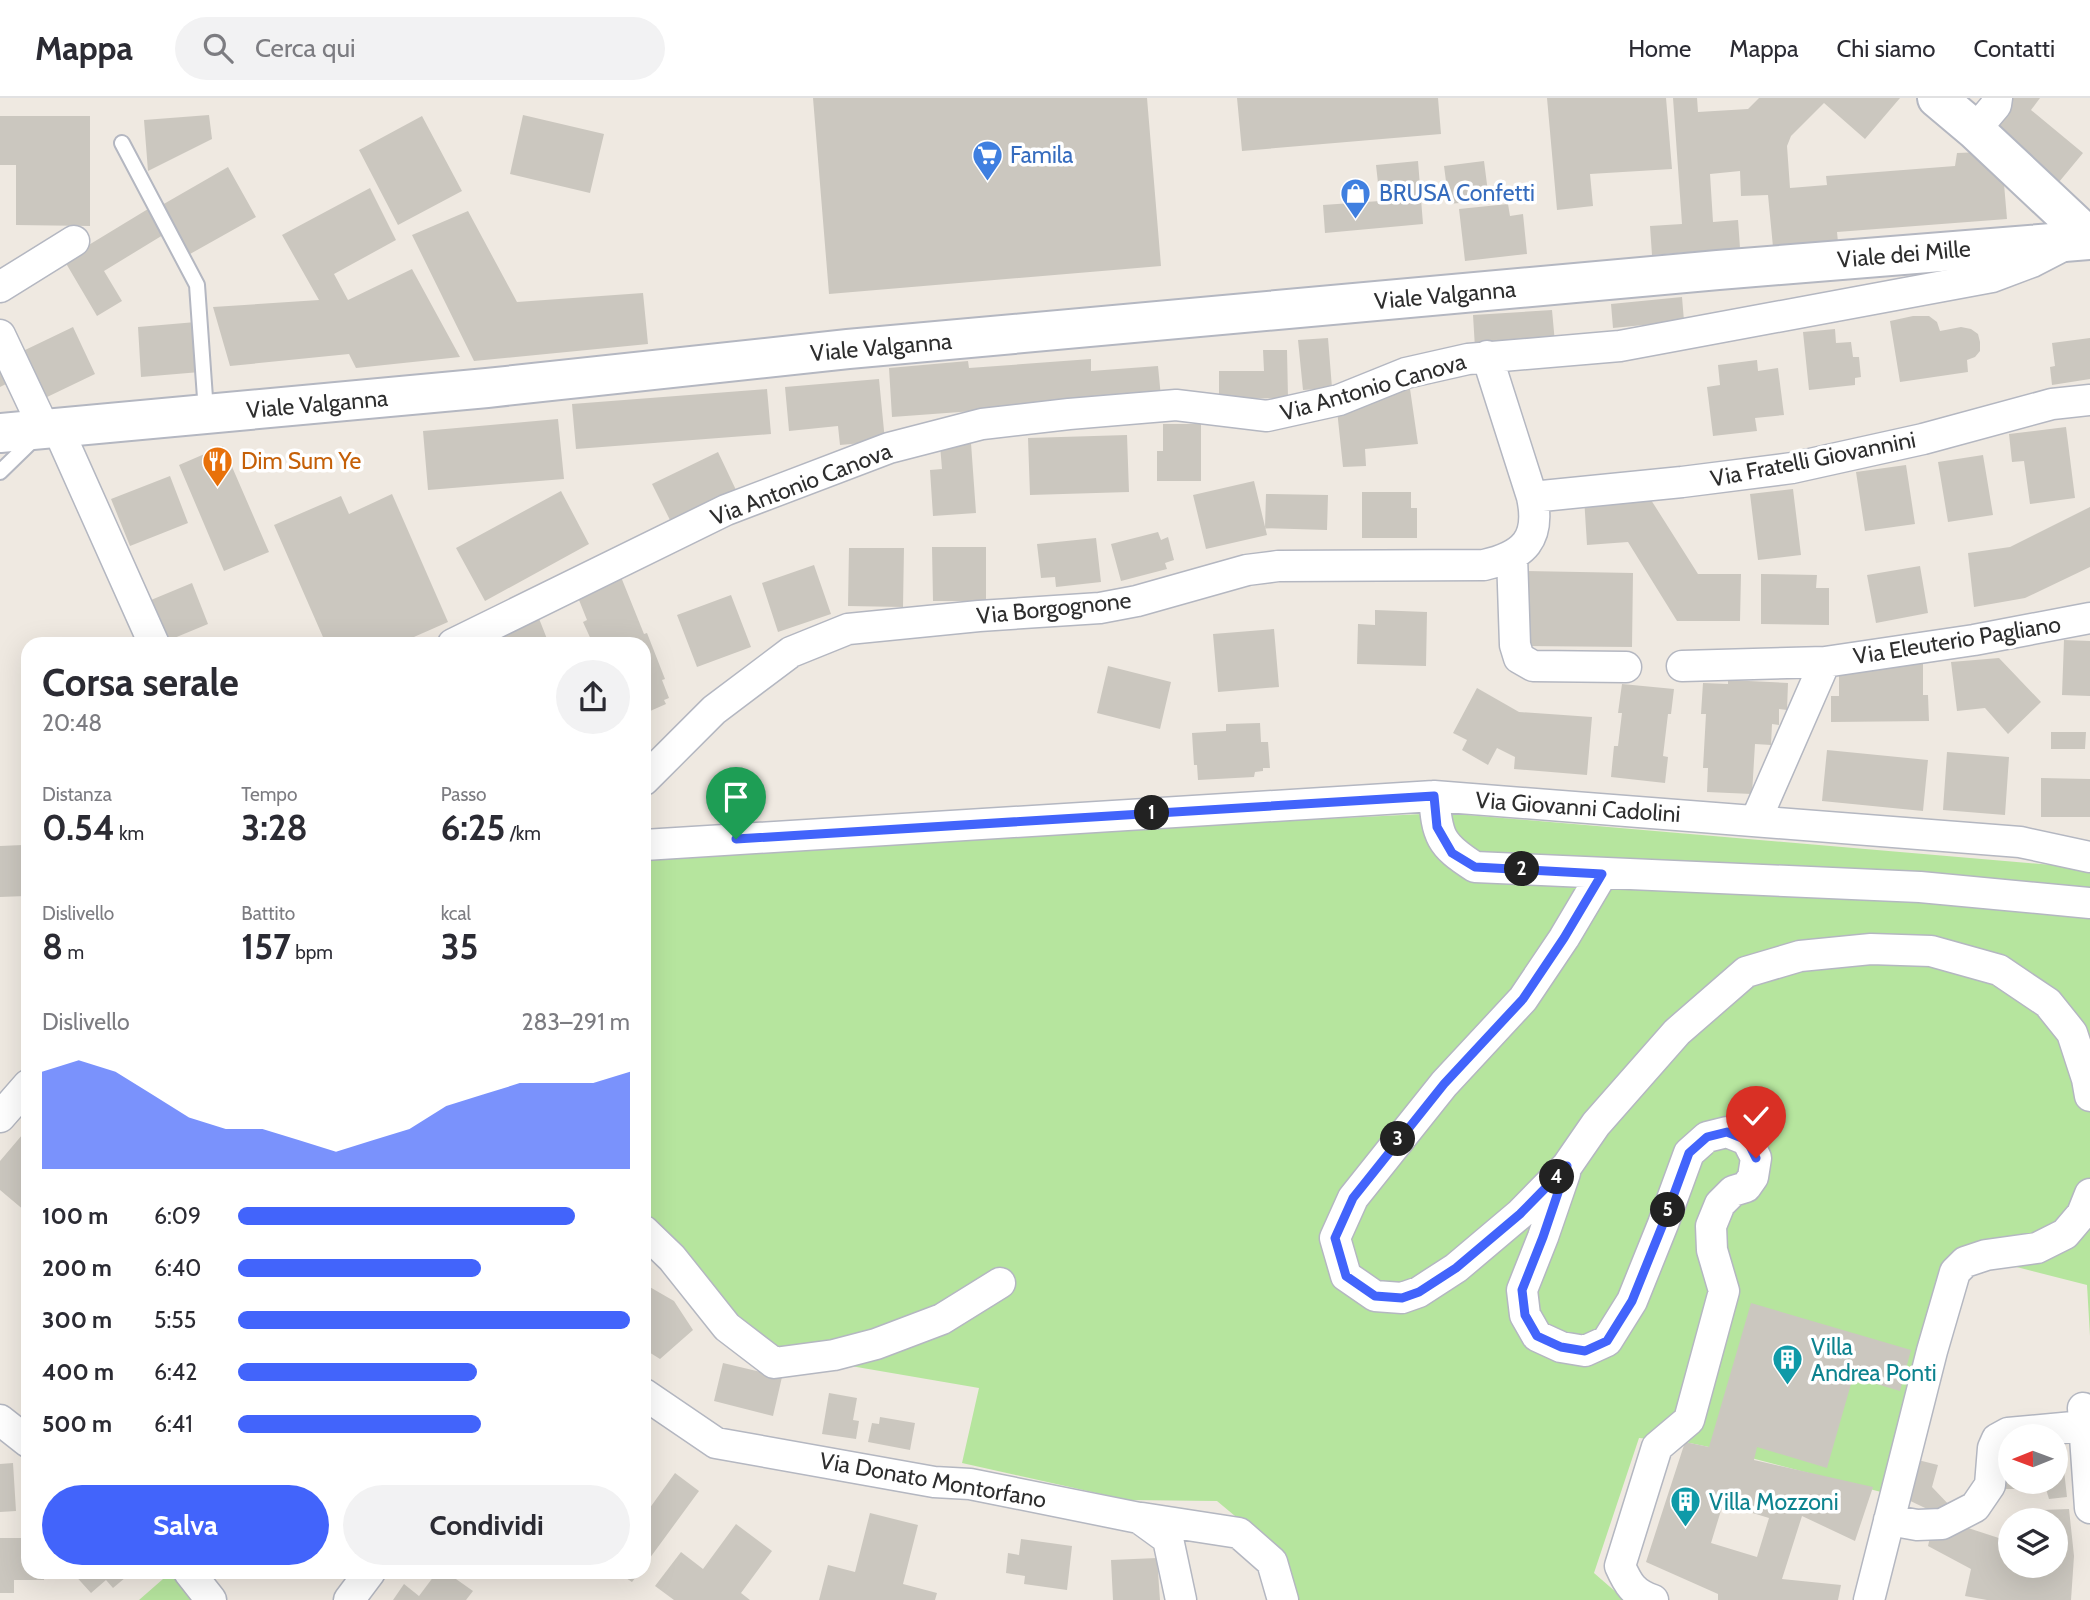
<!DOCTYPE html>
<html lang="it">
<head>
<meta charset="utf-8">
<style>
	:root { --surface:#fff; --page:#f2f2f3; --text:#2b2b33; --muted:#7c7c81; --line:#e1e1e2; --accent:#4264fb }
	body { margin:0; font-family:Cabin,sans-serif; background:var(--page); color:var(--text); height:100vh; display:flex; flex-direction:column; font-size:26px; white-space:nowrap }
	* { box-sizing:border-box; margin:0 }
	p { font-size:23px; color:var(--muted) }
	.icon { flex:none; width:38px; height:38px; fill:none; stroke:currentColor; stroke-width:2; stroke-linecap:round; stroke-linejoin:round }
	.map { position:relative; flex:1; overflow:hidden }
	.sheet { position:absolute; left:21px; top:539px; width:630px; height:942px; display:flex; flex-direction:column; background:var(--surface); border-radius:21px; box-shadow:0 7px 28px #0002 }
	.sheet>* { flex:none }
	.needle { width:46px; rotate:269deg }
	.controls { position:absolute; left:1998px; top:1326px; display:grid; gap:14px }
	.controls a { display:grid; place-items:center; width:70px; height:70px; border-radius:50%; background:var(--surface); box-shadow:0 7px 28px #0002; font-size:35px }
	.pin { position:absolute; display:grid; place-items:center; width:60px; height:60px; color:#fff; margin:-72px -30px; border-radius:50% 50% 50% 0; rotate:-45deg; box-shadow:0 0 7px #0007 }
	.pin .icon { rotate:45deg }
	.km { position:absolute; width:35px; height:35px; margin:-18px; border-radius:50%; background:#222; color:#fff; font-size:19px; line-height:35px; text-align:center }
	.round { display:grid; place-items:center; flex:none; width:74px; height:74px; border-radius:37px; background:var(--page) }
	.head { display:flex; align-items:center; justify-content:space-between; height:119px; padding:0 21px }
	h1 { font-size:38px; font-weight:800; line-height:52px }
	.metrics { display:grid; grid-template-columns:repeat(3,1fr); gap:10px; height:119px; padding:7px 21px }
	.metrics div { display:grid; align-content:center }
	.metrics b { font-size:35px; font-weight:800 }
	.metrics small { font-size:19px; font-weight:400 }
	.metrics p { font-size:19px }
	.chart { height:196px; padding:14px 21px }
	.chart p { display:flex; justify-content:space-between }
	.chart svg { width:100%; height:126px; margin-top:7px; fill:var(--accent); opacity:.7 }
	.cta { display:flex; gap:14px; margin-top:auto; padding:14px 21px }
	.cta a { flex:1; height:80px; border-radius:42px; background:var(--accent); color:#fff; font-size:28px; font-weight:800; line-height:80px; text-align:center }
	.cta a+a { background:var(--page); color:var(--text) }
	ul { padding:0 21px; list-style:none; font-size:23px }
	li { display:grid; grid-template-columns:112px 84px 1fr; align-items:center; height:52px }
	li i { height:18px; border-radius:9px; background:var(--accent) }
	header { display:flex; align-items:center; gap:42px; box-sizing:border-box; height:98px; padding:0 35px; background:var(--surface); border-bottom:2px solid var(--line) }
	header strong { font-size:33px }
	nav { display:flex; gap:38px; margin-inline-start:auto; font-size:24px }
	.search { width:490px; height:63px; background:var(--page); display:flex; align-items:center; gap:18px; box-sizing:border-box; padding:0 24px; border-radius:38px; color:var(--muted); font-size:26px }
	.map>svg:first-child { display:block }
	.green { fill:#b6e59e }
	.building { fill:#cbc7bf; fill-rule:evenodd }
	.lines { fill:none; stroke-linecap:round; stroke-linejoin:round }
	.lane-casing { stroke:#b4b7c1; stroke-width:18 }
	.street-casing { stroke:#b4b7c1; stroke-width:33 }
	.secondary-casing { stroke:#b4b7c1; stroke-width:42 }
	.lane { stroke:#fff; stroke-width:14 }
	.street { stroke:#fff; stroke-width:30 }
	.secondary { stroke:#fff; stroke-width:38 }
	.route-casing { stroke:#fff; stroke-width:14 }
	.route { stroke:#4264fb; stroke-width:9 }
	.labels { text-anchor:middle; stroke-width:7; stroke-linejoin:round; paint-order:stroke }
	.shop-label { font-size:23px; fill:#366cbe; stroke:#fff; text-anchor:start }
	.street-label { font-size:23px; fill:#2e2e2e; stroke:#fff }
	.food-label { font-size:23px; fill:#c56008; stroke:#fff; text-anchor:start }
	.culture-label { font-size:23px; fill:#0d838f; stroke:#fff; text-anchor:start }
</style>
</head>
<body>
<header>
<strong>Mappa</strong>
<div class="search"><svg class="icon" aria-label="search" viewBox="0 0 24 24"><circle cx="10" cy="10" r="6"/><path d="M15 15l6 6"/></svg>Cerca qui</div>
<nav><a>Home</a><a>Mappa</a><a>Chi siamo</a><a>Contatti</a></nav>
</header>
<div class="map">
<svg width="2090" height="1502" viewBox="0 0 2090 1502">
	<rect width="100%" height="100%" fill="#efe9e1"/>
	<path class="green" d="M1444,715L2076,769L2090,773V1238L2087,1187L1970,1157L1904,1400L1709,1349L1685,1344L1639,1340L1594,1475L1625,1502H1297L1277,1453L1217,1403L1128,1402L962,1365L979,1290L757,1252L644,1145V754Z
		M171,1474L198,1502H139Z"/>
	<path class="building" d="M813,0H1147L1161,168L829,196Z
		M1237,0H1438L1441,36L1242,53Z
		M1547,0H1666L1672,71L1590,76L1593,108L1557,112Z
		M1673,0H1697L1698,14L1748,11L1759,0H1900L1865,41L1824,5L1791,38L1787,48L1790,90L1827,87L1826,78L1955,68L1957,55L1982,54L2003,74L2007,121L1837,134L1838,144L1773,149L1768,97L1741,98L1740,73L1710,76L1713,124L1738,122L1740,150L1652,157L1650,128L1682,126Z
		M2000,0H2040L2031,12L2083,55L2059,84L1995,30L2012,10Z
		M209,17L212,41L148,73L144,22Z
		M523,17L604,36L590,95L510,76Z
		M0,18H90V128L16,127V67H0Z
		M422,18L462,93L398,127L359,52Z
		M1418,63L1423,126L1325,135L1323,107L1380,103L1376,67Z
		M1484,63L1489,102L1449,106L1444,68Z
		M228,69L256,119L190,156L162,107Z
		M370,90L396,142L334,176L348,202L412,171L460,259L356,270L349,256L230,268L213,209L319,202L282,137Z
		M1508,106L1510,118L1523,116L1527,156L1465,163L1459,111Z
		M148,111L163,137L104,173L122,203L97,218L64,162Z
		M468,113L517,204L643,195L648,246L474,263L412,137Z
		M1682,199L1684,223L1613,230L1611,206Z
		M1552,212L1555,245L1475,250L1473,217Z
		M1913,218H1929L1937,224L1940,233L1961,229L1971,231L1978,236L1980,244V253L1975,259L1967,262L1968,274L1900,284L1890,223Z
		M196,224L200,274L141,279L138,229Z
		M73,229L95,276L45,300L23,253Z
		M1835,231L1836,245L1851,244L1853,259H1859L1861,279L1855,280V287L1809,292L1803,234Z
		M1328,240L1332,290L1303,292L1298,242Z
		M2090,240V281L2052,287L2050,269L2055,268L2052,245Z
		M0,251L14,282L0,289Z
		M1263,252H1287L1288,300L1219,301V273H1264Z
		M1091,261V273L1158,268L1161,299L892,319L889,270L968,263L969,270Z
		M1757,262L1758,273L1778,270L1784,317L1755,320L1757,333L1713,338L1707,289L1720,287L1718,267Z
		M879,281L885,343L840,347L838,328L789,333L785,289Z
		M1409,284L1418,346L1365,351L1366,368L1343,369L1337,312Z
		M767,291L771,336L576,351L572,306Z
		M558,321L564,381L428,392L423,333Z
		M1163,326H1201V383H1157V353H1163Z
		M2066,329L2075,400L2030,406L2024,363L2012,364L2009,336Z
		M1127,337L1129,394L1030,397L1028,340Z
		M971,345L976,415L933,418L930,372L942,371L940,347Z
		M223,348L269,454L224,473L179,367Z
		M718,354L736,392L671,424L652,386Z
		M1983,357L1993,417L1948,424L1938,364Z
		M1906,367L1915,426L1865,433L1856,374Z
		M170,378L188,425L130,448L111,401Z
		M1254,383L1267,437L1206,451L1193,397Z
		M1793,391L1801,457L1758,462L1750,396Z
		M561,393L589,446L485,503L456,450Z
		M1362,394H1411V410H1417V440H1362Z
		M1646,394L1698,476H1741L1740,523H1677L1628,444L1587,447L1584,399Z
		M392,396L448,524L398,546H326L274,427L341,398L349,416Z
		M1266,396L1328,397L1327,432L1265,430Z
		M2090,409V469L2025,500L1974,509L1968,455L2010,449Z
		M1158,434L1161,442L1168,439L1174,462L1165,465L1167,471L1121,483L1111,446Z
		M1096,440L1101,484L1056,489L1055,479L1041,480L1037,446Z
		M932,449H986V503H933Z
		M849,450H904L903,509L848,508Z
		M814,467L831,516L778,534L762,485Z
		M1920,468L1928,515L1876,525L1867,477Z
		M1526,473L1633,475L1632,549L1524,548Z
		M619,474L644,536L647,535L665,581L662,582L669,600L664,602L666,606L648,614L646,610L644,611V546H593L583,524L587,522L575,492Z
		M1761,476L1817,477L1816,490H1829V527L1761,526Z
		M192,485L208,526L167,543L151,502Z
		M731,497L751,549L697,569L677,517Z
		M1375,512L1427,514L1426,568L1357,566L1358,526L1375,527Z
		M538,518L549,546H486L503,539L500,533Z
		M1274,531L1279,589L1218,594L1213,536Z
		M2064,542L2090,543V598L2062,597Z
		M1999,560L2041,604L2008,636L1985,610L1957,613L1951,564Z
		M1867,566H1923V597H1928L1929,623L1831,624V598H1839V573Z
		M1108,568L1171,584L1160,631L1097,615Z
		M1728,582L1788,585L1787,612L1779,611V627L1772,626L1771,647L1755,646L1752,696L1707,694L1708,670H1703L1706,616H1701L1703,585L1728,586Z
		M1622,586L1674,591L1671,616H1668L1663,658L1668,659L1665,685L1611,679L1614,648H1618L1622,615H1618Z
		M1477,590L1519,614L1592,619L1587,677L1514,671L1515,659L1497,650L1488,667L1462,652L1467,642L1453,635Z
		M1260,625L1261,644H1268L1270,670H1263V673L1255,674L1254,679L1198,682L1197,667H1194L1192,635L1226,633V626Z
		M2051,634H2086L2085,651H2051Z
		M1827,652L1928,662L1923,713L1822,703Z
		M1947,654L2009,659L2005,717L1943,712Z
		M2041,680L2090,681V719H2041Z
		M23,747L26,798L0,799V748Z
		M28,1030V1110L25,1113L0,1092V1063Z
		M648,1188L674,1203L693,1232L660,1261L644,1251V1191Z
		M1751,1205L1911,1252L1900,1293L1853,1279L1827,1370L1757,1349L1754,1362L1873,1389L1855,1443L1802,1418L1782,1481L1841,1487L1838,1502H1718V1496L1646,1464L1685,1344L1709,1349ZM1723,1406L1769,1420L1757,1459L1711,1445Z
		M723,1265L782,1279L773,1318L714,1303Z
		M829,1295L857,1300L853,1322L859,1323L856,1341L822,1336Z
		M880,1319L915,1325L910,1352L868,1344L872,1325L879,1326Z
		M2056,1346H2061L2067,1399L2049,1401L2046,1391H2003L2006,1347H2011V1384H2056Z
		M1914,1361L1938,1367L1932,1389L1952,1410L1940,1417L1904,1400Z
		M13,1365L16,1413L0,1414V1366Z
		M675,1375L699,1393L644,1468V1418Z
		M2069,1411L2074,1458L2071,1502H1987L1965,1498L1971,1471L1928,1448L1930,1439L1962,1428L2011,1444V1468H2056V1423H2041L2042,1412Z
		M870,1415L918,1427L903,1486L937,1495L935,1502H819L828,1467L855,1474Z
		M736,1426L772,1453L741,1495L750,1502H674L655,1488L681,1454L703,1471Z
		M0,1440H28V1474H44V1482H14V1495H0Z
		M1021,1441L1072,1448L1067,1492L1024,1486L1025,1478L1006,1475L1008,1455L1019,1457Z
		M1157,1460L1160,1502H1113L1111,1462Z
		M72,1474H132L113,1490L106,1482L91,1495Z
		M437,1474H446L473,1493L466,1502H393L404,1486L419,1498Z
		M617,1474H640L632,1484Z"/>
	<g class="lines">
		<defs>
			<path id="lane" d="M122,45L197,187L206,314
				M0,374L36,339"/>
			<path id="street" d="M1975,32L1996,7L1997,0
				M0,189L74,143
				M0,237L44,330
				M57,329L154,546
				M1532,399L1682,384L1792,370L1923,341L2052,306L2090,302
				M1512,458L1515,547L1519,560L1533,568L1626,569
				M453,546L726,412L889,350L982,326L1069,316L1176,307L1267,318L1339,302L1406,275L1468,261L1620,248L1992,179L2032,164L2063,148
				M1682,568L1825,564L1974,542L2090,520
				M644,682L714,612L791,554L848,531L979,518L1100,510L1137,503L1247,472L1278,468L1484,467C1524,458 1541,441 1532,399L1487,258
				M1434,698C1437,738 1440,747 1475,769L1920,789L2090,805
				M1756,722L1825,564
				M644,747L1434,698L2020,744L2090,759
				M1602,776L1564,840L1523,901L1444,986L1353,1100L1335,1140L1346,1178L1375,1198L1402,1200L1419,1194L1456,1170L1520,1116L1567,1068L1596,1026L1677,934L1746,874L1800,858L1871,851L1931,853L1999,872L2048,905L2072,935L2087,981L2090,998
				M0,1019L28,987
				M1565,1075L1543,1139L1522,1192L1525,1217L1537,1238L1561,1249L1585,1253L1607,1243L1632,1203L1663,1126L1689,1055L1707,1039L1727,1034L1747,1042L1756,1060L1753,1079L1746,1089L1733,1093L1720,1106L1711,1128L1712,1152L1724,1193L1689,1322L1657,1349L1620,1468C1628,1486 1633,1495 1653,1502
				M644,1133L672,1160L727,1229L774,1265L834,1257L876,1246L942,1221L1000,1185
				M644,1296L716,1345L934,1384L970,1386L1139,1420L1168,1441L1181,1502
				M2083,1310L2090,1410
				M0,1322L28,1344
				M1142,1420L1239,1435L1272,1464L1283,1502
				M1889,1422L1917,1427L1942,1426L1975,1409L1990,1387L1993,1350L1997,1341L2008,1335L2084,1328
				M189,1474L211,1502
				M349,1502L370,1474
				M1869,1502L1932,1253L1955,1174L1965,1164L1986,1157L2037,1150L2065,1136L2082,1116L2090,1096"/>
			<path id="secondary" d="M1937,0L1975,32L2090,140
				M0,335L487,290L848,251L1718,172L2090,142"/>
		</defs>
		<use href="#lane" class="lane-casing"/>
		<use href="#street" class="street-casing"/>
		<use href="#secondary" class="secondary-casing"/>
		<use href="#lane" class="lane"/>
		<use href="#street" class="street"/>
		<use href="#secondary" class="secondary"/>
	</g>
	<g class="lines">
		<defs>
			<path id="route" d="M736,741L1434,698L1437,729L1452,755L1475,769L1602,776L1564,840L1523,901L1444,986L1353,1100L1335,1140L1346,1178L1375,1198L1402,1200L1419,1194L1456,1170L1520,1116L1567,1068L1543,1139L1522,1192L1525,1217L1537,1238L1561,1249L1585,1253L1607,1243L1632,1203L1663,1126L1689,1055L1707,1039L1727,1034L1747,1042L1756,1060"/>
		</defs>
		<use href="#route" class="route-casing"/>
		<use href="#route" class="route"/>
	</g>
	<defs>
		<symbol id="supermarket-pin" viewBox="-11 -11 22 30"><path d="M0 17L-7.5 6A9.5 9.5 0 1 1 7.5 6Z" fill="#3f7fe0" stroke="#fff"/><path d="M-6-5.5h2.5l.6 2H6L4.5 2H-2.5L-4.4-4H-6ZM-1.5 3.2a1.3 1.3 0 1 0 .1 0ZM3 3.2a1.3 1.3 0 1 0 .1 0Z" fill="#fff"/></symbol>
		<symbol id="shop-pin" viewBox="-11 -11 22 30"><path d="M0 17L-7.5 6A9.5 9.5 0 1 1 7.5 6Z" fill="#3f7fe0" stroke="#fff"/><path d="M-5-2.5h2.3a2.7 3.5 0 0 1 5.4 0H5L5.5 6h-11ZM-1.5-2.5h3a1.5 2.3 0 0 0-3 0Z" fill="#fff"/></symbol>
		<symbol id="restaurant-pin" viewBox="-11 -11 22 30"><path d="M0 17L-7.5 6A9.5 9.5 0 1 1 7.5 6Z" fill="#e8710a" stroke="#fff"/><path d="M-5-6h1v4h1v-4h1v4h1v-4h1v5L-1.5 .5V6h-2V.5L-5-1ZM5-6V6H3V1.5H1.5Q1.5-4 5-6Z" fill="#fff"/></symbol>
		<symbol id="building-pin" viewBox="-11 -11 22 30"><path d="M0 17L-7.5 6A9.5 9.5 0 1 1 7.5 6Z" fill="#0f9aa8" stroke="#fff"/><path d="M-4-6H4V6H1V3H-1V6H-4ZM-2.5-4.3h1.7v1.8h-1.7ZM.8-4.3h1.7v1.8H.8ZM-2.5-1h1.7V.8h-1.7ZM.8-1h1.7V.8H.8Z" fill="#fff"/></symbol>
	</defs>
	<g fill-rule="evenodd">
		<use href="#supermarket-pin" x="970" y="40" width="35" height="47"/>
		<use href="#shop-pin" x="1338" y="78" width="35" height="47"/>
		<use href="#restaurant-pin" x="200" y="346" width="35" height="47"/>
		<use href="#building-pin" x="1770" y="1244" width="35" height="47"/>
		<use href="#building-pin" x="1668" y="1386" width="35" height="47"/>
	</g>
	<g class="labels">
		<g class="shop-label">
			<text x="1010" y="65">Famila</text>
			<text x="1379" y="103">BRUSA Confetti</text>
		</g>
		<g class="street-label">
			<text transform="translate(1904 156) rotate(-5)" y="8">Viale dei Mille</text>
			<text transform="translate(1445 197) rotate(-5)" y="8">Viale Valganna</text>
			<text transform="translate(881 249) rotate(-5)" y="8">Viale Valganna</text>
			<text transform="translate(1373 289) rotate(-16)" y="8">Via Antonio Canova</text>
			<text transform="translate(317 306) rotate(-5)" y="8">Viale Valganna</text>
			<text transform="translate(1813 361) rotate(-11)" y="8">Via Fratelli Giovannini</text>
			<text transform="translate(801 386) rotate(-21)" y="8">Via Antonio Canova</text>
			<text transform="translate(1054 510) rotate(-6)" y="8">Via Borgognone</text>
			<text transform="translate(1957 542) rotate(-9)" y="8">Via Eleuterio Pagliano</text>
			<text transform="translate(1578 709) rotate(4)" y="8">Via Giovanni Cadolini</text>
			<text transform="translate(933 1382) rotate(10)" y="8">Via Donato Montorfano</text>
		</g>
		<g class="food-label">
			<text x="241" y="371">Dim Sum Ye</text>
		</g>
		<g class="culture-label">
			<text x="1811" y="1257">Villa<tspan x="1811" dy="26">Andrea Ponti</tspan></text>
			<text x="1709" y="1412">Villa Mozzoni</text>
		</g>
	</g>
</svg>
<div class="controls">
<a><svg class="needle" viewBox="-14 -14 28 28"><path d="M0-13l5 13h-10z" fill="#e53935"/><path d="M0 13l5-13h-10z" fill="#7c7c81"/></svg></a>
<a><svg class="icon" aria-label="layers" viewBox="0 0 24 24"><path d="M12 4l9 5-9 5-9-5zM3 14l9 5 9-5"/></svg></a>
</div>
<div class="pin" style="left:736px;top:741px;background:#1e9e55"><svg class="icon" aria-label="arrive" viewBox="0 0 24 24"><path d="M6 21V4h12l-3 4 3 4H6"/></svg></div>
<div class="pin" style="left:1756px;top:1060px;background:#d93025"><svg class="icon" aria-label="check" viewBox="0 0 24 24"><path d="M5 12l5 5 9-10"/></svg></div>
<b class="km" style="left:1152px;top:715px">1</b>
<b class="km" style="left:1522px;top:771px">2</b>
<b class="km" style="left:1398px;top:1041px">3</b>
<b class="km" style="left:1557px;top:1079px">4</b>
<b class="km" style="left:1668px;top:1112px">5</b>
<section class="sheet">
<div class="head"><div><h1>Corsa serale</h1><p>20:48</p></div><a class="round"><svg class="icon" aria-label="share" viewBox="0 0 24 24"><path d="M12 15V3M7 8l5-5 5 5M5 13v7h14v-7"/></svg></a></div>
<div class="metrics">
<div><p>Distanza</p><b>0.54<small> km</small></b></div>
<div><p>Tempo</p><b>3:28</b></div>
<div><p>Passo</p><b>6:25<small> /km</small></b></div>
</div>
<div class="metrics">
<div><p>Dislivello</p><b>8<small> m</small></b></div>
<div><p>Battito</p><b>157<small> bpm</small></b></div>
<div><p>kcal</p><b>35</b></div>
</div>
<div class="chart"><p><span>Dislivello</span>283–291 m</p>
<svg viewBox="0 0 160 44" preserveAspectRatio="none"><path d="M0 44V10L10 6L20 10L30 18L40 26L50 30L60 30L70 34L80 38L90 34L100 30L110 22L120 18L130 14L140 14L150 14L160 10V44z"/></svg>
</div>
<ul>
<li><b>100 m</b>6:09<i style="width:86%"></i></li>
<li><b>200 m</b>6:40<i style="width:62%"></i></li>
<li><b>300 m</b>5:55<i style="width:100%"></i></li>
<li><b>400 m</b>6:42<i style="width:61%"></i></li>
<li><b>500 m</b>6:41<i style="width:62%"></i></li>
</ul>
<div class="cta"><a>Salva</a><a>Condividi</a></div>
</section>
</div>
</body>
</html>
